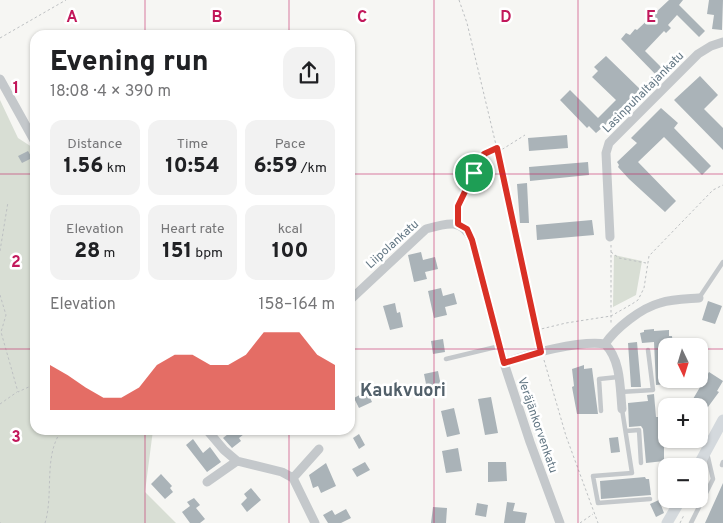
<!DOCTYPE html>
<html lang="en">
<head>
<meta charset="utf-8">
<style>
	:root { --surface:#fff; --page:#f2f2f2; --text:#202124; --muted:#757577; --accent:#d93025 }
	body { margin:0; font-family:Overpass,sans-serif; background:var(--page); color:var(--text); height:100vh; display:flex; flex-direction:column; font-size:19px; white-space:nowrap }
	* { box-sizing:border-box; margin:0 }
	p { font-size:16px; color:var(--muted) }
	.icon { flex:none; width:28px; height:28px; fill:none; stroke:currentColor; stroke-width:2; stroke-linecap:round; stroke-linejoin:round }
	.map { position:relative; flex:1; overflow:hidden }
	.drawer { position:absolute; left:30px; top:30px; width:325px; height:405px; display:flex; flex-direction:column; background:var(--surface); border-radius:15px; box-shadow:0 1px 4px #0004 }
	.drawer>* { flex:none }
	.needle { width:32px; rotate:176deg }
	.buttons { position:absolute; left:658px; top:338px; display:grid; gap:10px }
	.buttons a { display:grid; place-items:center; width:50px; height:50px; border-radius:10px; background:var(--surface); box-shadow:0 1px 4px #0004; font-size:25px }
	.pin { position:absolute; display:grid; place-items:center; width:42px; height:42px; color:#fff; margin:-21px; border:2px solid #fff; border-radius:50%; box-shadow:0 1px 5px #0007 }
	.round { display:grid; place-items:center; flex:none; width:52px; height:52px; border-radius:15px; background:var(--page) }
	.head { display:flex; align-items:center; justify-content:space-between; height:85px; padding:0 20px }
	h1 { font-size:28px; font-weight:800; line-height:38px }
	.stats { display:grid; grid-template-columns:repeat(3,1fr); gap:8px; height:85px; padding:5px 20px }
	.stats div { display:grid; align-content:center; border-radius:12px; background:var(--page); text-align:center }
	.stats b { font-size:21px; font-weight:800 }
	.stats small { font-size:14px; font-weight:400 }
	.stats p { font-size:14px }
	.chart { height:140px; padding:10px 20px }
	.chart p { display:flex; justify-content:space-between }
	.chart svg { width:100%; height:90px; margin-top:5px; fill:var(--accent); opacity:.7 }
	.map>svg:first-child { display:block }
	.green { fill:#d8ded4 }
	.building { fill:#aab3b8 }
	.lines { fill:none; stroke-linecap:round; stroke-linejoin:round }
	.path { stroke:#bdc0c2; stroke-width:1; stroke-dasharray:2.5 2.5; stroke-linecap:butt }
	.lane { stroke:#c4c8cb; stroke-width:4.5 }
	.street { stroke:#c4c8cb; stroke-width:9 }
	.secondary { stroke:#d4d9dd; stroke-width:11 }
	.route-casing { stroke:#fff; stroke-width:10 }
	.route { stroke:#d93025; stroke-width:6 }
	.grid { fill:none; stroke:#c2185b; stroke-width:1; stroke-opacity:0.55 }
	.labels { text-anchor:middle; stroke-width:5; stroke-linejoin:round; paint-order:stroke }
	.street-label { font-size:12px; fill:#647885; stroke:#fff }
	.district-label { font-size:18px; font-weight:bold; fill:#52606a; stroke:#fff }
	.grid-label { font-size:16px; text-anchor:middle; font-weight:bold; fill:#c2185b; stroke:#fff; stroke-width:5; stroke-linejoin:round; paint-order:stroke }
</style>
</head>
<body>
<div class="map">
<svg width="723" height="523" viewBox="0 0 723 523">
	<rect width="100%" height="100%" fill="#f6f6f3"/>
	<path class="green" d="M0,100L18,138L35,149V430H153L145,492L176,523H0Z
		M614,255L642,261L636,295L613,307Z"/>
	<path class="building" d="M669,0H683L679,5L705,31L699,37L677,15L668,25L671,28L666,33L664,31L645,51L665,71L659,78L621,39L626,33L630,35L635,29L637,30Z
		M709,0H723L722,30L712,29L714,15L707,14Z
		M606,56L642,91L630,103L628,101L616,113L617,115L596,133L589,126L587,128L560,100L570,90L598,118L616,100L592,77L598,71L594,67Z
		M700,76L718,95L704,109L723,128V150L674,100Z
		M661,108L678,123L674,128L711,166L702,175L664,137L638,162L676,201L665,212L629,179L618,167L619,165L617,162L637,143L631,138Z
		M567,135L568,148L529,151L528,138Z
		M28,151L32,158L22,163L18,156Z
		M588,162L589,175L530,181L529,167Z
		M527,183L529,223H520L517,184Z
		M592,220L594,235L537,240L536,225Z
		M421,252L423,260L435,257L438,269L425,272L427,279L414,282L408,255Z
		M441,288L443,296L454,293L457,304L445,307L447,315L434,318L428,291Z
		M708,301L722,306L715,324L702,320Z
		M395,303L397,313L400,312L403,327L390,330L383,306Z
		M654,329V331L669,330V336H672L673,346H666V384L656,385L654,342L642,343L640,333L644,332V330Z
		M443,339L445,352L433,354L431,341Z
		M637,342L641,387H631L628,343Z
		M584,365V369L592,368L598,414H577L572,387L574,386L572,369Z
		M438,371L441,386L427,389L424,374Z
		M709,372L723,381L717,391L719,392L708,407L693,399Z
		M367,391L372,402L359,408L354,398Z
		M654,394L656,417H661L662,433H664V461L646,463L643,429L641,426L629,427L628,403L648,401L647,395Z
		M491,397L498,433L485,435L478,399Z
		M454,408L460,434L447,437L441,411Z
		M233,430H241L244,434L239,438L241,441L232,448L223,438Z
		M359,434L365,445L359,449L353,438Z
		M618,437L620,452L611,453L609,438Z
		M193,439L203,453L210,447L221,462L207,472L186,445Z
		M458,448L462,471L446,473L442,451Z
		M365,462L370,470L357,477L352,469Z
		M488,462H506L507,481L488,482Z
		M326,463L336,486L321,493L318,486L313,488L309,475Z
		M161,474L172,486L170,488L173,492L165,499L151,484Z
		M645,477L646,479H649L651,495L601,499L600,481Z
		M723,483V523H705Z
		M251,488L261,500L247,512L241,504L247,498L244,494Z
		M194,498L200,505L196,508L205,519L200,523H190L182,512L190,506L187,502Z
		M659,500L664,513L656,517L650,504Z
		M507,502L515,503L513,511L527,513L525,523H504Z
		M477,503L488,505L486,517L475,515Z
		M433,507L447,508L446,523H431Z
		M346,509L351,518L341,523H328L323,515L332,510L335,515Z"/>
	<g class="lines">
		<path class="path" d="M459,0L467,23L506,187L539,342
			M0,38L66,0
			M498,152L525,135
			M458,216V206L474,173L478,169L480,159L484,158V154L497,148
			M611,245V324
			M0,251L8,202
			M611,252L619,258L646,263
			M0,295L6,315L1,332L18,392L35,384
			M537,330L566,323L611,316L632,304L638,300L644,288L649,256L713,190L723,185
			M544,360L566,436L598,523
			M0,404L17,392
			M699,484L703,475
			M0,522V523
			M45,523C54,494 43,455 62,430
			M580,523L593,514
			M680,523L684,515"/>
		<path class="lane" d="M699,298L723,262
			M446,359L500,346
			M620,392L653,390L648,350
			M622,409L632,473L593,476L598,503L650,499
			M601,411L599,379L618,377
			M626,431L639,430L641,463
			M722,465L723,462
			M691,523L713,479L707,453"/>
		<path class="street" d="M0,79L35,142
			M610,237L606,153L609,143L698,54L711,46L723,42
			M350,300L426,229C447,223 462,218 472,240L504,363L530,442L560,523
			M605,344C621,360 620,388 622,409
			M504,363C527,354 581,340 605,344C616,328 641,308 660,303C673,299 687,299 699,298
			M207,430L224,450L237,461L282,472L293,478L315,523
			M293,478L319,449
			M207,482L237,461"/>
		<path class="secondary" d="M698,466L723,420
			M667,523L681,499"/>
	</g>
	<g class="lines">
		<defs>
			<path id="route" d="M497,148L541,352L504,363L472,240L467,229L458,224V206L474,173L478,169L480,159L484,158V154Z"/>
		</defs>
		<use href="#route" class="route-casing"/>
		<use href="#route" class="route"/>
	</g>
	<path class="grid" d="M145,0V35M289,0V35M434,0V523M578,0V523M0,174H35M350,174H723M0,349H35M350,349H666M699,349H723M145,430V523M289,430V523"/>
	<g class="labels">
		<g class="street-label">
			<text transform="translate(643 92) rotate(-45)" y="4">Lasinpuhaltajankatu</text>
			<text transform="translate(392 244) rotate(-42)" y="4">Liipolankatu</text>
			<text transform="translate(538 425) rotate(71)" y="4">Veräjänkorvenkatu</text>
		</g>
		<g class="district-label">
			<text x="403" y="396">Kaukvuori</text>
		</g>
	</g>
	<g class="grid-label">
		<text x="72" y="22">A</text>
		<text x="217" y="22">B</text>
		<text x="362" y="22">C</text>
		<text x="506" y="22">D</text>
		<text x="651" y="22">E</text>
		<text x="16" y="93">1</text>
		<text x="16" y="267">2</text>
		<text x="16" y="442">3</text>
	</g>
</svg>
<div class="buttons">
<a><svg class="needle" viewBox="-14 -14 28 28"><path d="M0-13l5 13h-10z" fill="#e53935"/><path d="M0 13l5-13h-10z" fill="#757577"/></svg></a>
<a>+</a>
<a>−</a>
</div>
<div class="pin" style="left:474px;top:173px;background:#1e9e55"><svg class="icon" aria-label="arrive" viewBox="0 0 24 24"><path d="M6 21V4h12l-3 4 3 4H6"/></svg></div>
<section class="drawer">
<div class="head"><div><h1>Evening run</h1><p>18:08 · 4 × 390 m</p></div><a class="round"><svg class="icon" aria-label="share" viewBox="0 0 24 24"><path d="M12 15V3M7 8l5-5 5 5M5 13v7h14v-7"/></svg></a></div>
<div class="stats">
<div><p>Distance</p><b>1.56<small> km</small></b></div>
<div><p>Time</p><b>10:54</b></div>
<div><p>Pace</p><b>6:59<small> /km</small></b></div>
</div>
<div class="stats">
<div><p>Elevation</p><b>28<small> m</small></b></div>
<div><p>Heart rate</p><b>151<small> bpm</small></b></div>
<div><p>kcal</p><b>100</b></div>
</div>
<div class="chart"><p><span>Elevation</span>158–164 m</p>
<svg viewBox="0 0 160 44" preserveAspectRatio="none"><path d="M0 44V22L10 27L20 33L30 38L40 38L50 33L60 22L70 17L80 17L90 22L100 22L110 17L120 6L130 6L140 6L150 17L160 22V44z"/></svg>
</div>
</section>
</div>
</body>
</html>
